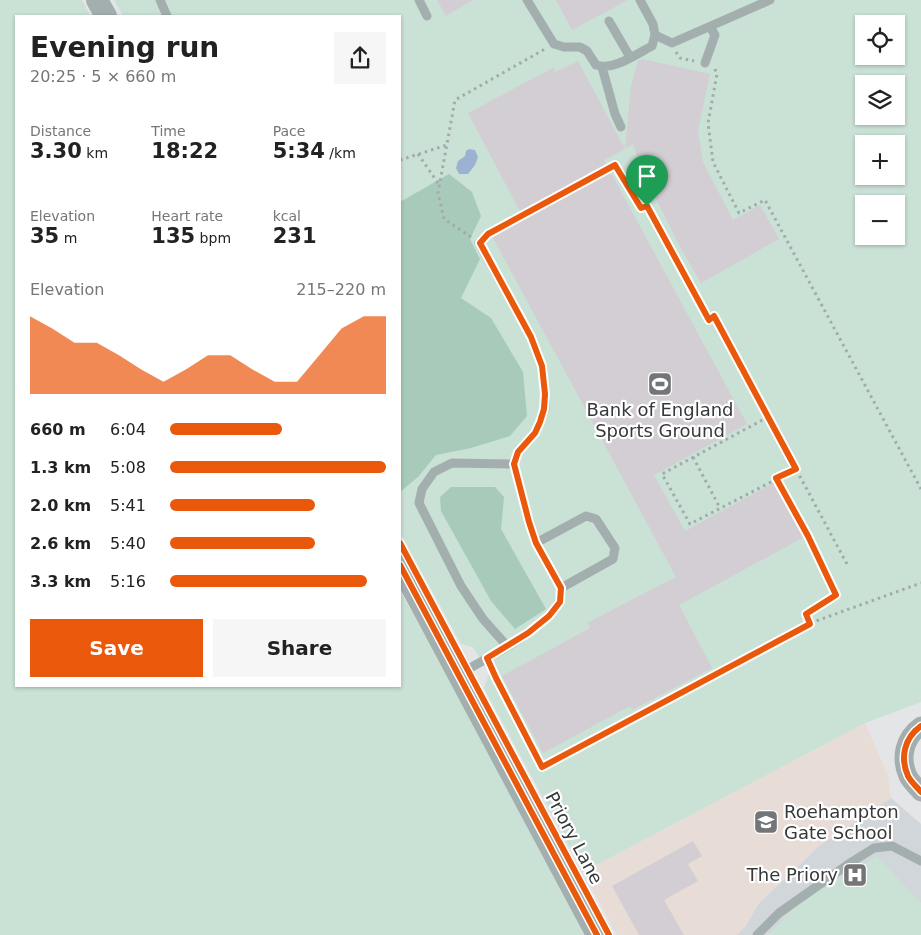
<!DOCTYPE html>
<html lang="en">
<head>
<meta charset="utf-8">
<style>
	:root { --surface:#fff; --page:#f6f6f6; --text:#222; --muted:#767676; --accent:#ea580c }
	body { margin:0; font-family:"DejaVu Sans",sans-serif; background:var(--page); color:var(--text); height:100vh; display:flex; flex-direction:column; font-size:19px; white-space:nowrap }
	* { box-sizing:border-box; margin:0 }
	p { font-size:16px; color:var(--muted) }
	.icon { flex:none; width:28px; height:28px; fill:none; stroke:currentColor; stroke-width:2; stroke-linecap:round; stroke-linejoin:round }
	.map { position:relative; flex:1; overflow:hidden }
	.sheet { position:absolute; left:15px; top:15px; width:386px; height:672px; display:flex; flex-direction:column; background:var(--surface); border-radius:0px; box-shadow:0 1px 4px #0004 }
	.sheet>* { flex:none }
	.tools { position:absolute; left:855px; top:15px; display:grid; gap:10px }
	.tools a { display:grid; place-items:center; width:50px; height:50px; border-radius:0px; background:var(--surface); box-shadow:0 1px 4px #0004; font-size:25px }
	.pin { position:absolute; display:grid; place-items:center; width:42px; height:42px; color:#fff; margin:-51px -21px; border-radius:50% 50% 50% 0; rotate:-45deg; box-shadow:0 0 5px #0007 }
	.pin .icon { rotate:45deg }
	.round { display:grid; place-items:center; flex:none; width:52px; height:52px; border-radius:0px; background:var(--page) }
	.overview { display:flex; align-items:center; justify-content:space-between; height:85px; padding:0 15px }
	h1 { font-size:28px; font-weight:700; line-height:38px }
	.figures { display:grid; grid-template-columns:repeat(3,1fr); gap:8px; height:85px; padding:5px 15px }
	.figures div { display:grid; align-content:center }
	.figures b { font-size:21px; font-weight:700 }
	.figures small { font-size:14px; font-weight:400 }
	.figures p { font-size:14px }
	.chart { height:140px; padding:10px 15px }
	.chart p { display:flex; justify-content:space-between }
	.chart svg { width:100%; height:90px; margin-top:5px; fill:var(--accent); opacity:.7 }
	.button { display:flex; gap:10px; margin-top:auto; padding:10px 15px }
	.button a { flex:1; height:58px; border-radius:0px; background:var(--accent); color:#fff; font-size:20px; font-weight:700; line-height:58px; text-align:center }
	.button a+a { background:var(--page); color:var(--text) }
	ul { padding:0 15px; list-style:none; font-size:16px }
	li { display:grid; grid-template-columns:80px 60px 1fr; align-items:center; height:38px }
	li i { height:12px; border-radius:6px; background:var(--accent) }
	.map>svg:first-child { display:block }
	.built { fill:#d1d6da }
	.education { fill:#e8ddd6 }
	.green { fill:#cae1d6; fill-rule:evenodd }
	.forest { fill:#a8cabb }
	.water { fill:#9db1d2 }
	.building { fill:#d3cdd4 }
	.lines { fill:none; stroke-linecap:round; stroke-linejoin:round }
	.path { stroke:#a2abaa; stroke-width:3; stroke-dasharray:2.5 4; stroke-linecap:butt }
	.service { stroke:#a3afaf; stroke-width:9 }
	.minor { stroke:#a3afaf; stroke-width:19 }
	.tertiary { stroke:#a3afaf; stroke-width:22 }
	.cycleway-casing { stroke:#fff; stroke-width:9 }
	.cycleway { stroke:#e8590c; stroke-width:6 }
	.route-casing { stroke:#fff; stroke-width:10 }
	.route { stroke:#ea580c; stroke-width:6 }
	.labels { text-anchor:middle; stroke-width:4.5; stroke-linejoin:round; paint-order:stroke }
	.poi-label { font-size:18px; fill:#373839; stroke:#fff }
	.street-label { font-size:18px; fill:#373839; stroke:#fff }
</style>
</head>
<body>
<div class="map">
<svg width="921" height="935" viewBox="0 0 921 935">
	<rect width="100%" height="100%" fill="#e4e5e6"/>
	<path class="built" d="M891,798L921,824V935H736L745,927L759,903L819,846Z"/>
	<path class="education" d="M865,723L888,775L891,798L819,846L759,903L745,927L736,935H617L583,872Z"/>
	<path class="green" d="M0,0H82L91,16H16V686H400V590L474,726L584,935H0Z
		M114,0H921V702L865,723L583,872L484,688L489,674L473,647L461,644L400,532V16H123ZM864,24H896V56H864ZM864,84H896V116H864ZM864,144H896V176H864ZM864,204H896V236H864Z
		M877,856L921,903V935H768L799,903Z"/>
	<path class="forest" d="M449,174L472,192L481,216L470,239L480,259L461,298L491,318L523,372L527,416L510,436L471,448L436,455L418,477L400,492V202Z
		M451,487H495L504,497L501,529L546,609L515,629L491,601L441,511L440,497Z"/>
	<path class="water" d="M469,149L475,150L478,157L475,165L468,174H459L456,168L458,161L465,156L466,151Z"/>
	<path class="building" d="M437,0H473L446,16Z
		M556,0H628L572,30Z
		M642,59L710,74L698,130L703,162L733,220L760,205L779,239L701,283L679,245L642,171L633,144L625,149L631,86L638,61Z
		M578,61L625,149L604,160L747,424L654,475L685,531L777,481L806,536L679,605L712,668L632,710L630,706L543,753L502,676L590,628L587,623L676,577L492,236L524,219L468,113L553,68L555,72Z
		M693,841L702,856L688,864L698,881L664,900L684,935H639L612,886Z"/>
	<g class="lines">
		<path class="path" d="M676,52L680,58L694,61
			M715,69L717,74L708,123L713,162L739,213L765,200L921,489
			M418,154L440,186
			M400,160L447,145
			M487,235L615,165L641,208L647,206L709,320L714,316L848,566
			M471,237L444,219L438,193L455,100L545,49
			M768,417L662,474L690,524L796,469
			M693,457L720,508
			M777,478L808,536L837,595L806,614L810,624
			M491,668L542,767L816,621L921,583"/>
		<path class="service" d="M160,0L167,16
			M419,0L427,16
			M527,0L554,44L564,47H580L587,51L596,65C614,71 636,54 652,46L655,35L653,24L640,0
			M609,21L630,57
			M655,35L672,43L770,0
			M705,63L715,35L710,27
			M602,67L615,114L621,127
			M479,243L531,337L542,366L545,394V409L540,422L535,433L518,452L514,464L452,463L434,472L422,489L419,503L461,586L483,619L507,646
			M536,543L586,516L596,519L615,548L613,559L561,588
			M459,674C482,661 567,619 561,589C561,586 557,581 556,579C549,567 541,554 536,541C526,516 521,489 514,464
			M757,935L779,913L850,863L874,848L892,846L921,861"/>
		<path class="minor" d="M921,726C904,738 900,758 908,776C911,782 917,787 921,792"/>
		<path class="tertiary" d="M97,0L106,16
			M400,565L597,935"/>
		<defs>
			<path id="cycleway" d="M400,543L609,935
				M400,565L597,935
				M921,726C904,738 900,758 908,776C911,782 917,787 921,792"/>
		</defs>
		<use href="#cycleway" class="cycleway-casing"/>
		<use href="#cycleway" class="cycleway"/>
	</g>
	<g class="lines">
		<defs>
			<path id="route" d="M615,165L641,208L647,206L709,320L714,316L796,469L776,478L808,536L836,595L806,614L810,624L542,767L496,678L487,658L528,633L549,616L560,602L561,588L536,543L529,522L514,464L518,452L535,433L540,422L544,409L545,394L542,366L531,337L480,243L488,234Z"/>
		</defs>
		<use href="#route" class="route-casing"/>
		<use href="#route" class="route"/>
	</g>
	<defs>
		<symbol id="stadium-square" viewBox="-11 -11 22 22"><rect x="-9" y="-9" width="18" height="18" rx="4" fill="#747576" stroke="#fff"/><path d="M0-5a6.5 5 0 1 0 0 10a6.5 5 0 1 0 0-10ZM-3.5-1.8h7v3.6h-7Z" fill="#fff"/></symbol>
		<symbol id="school-square" viewBox="-11 -11 22 22"><rect x="-9" y="-9" width="18" height="18" rx="4" fill="#747576" stroke="#fff"/><path d="M0-5L7-2L0 1L-7-2ZM-4 1L0 2.5L4 1V4Q0 6-4 4Z" fill="#fff"/></symbol>
		<symbol id="hospital-square" viewBox="-11 -11 22 22"><rect x="-9" y="-9" width="18" height="18" rx="4" fill="#747576" stroke="#fff"/><path d="M-5-5h3v3.5h4V-5h3V5h-3V1.5h-4V5h-3Z" fill="#fff"/></symbol>
	</defs>
	<g fill-rule="evenodd">
		<use href="#stadium-square" x="646" y="370" width="28" height="28"/>
		<use href="#school-square" x="752" y="808" width="28" height="28"/>
		<use href="#hospital-square" x="841" y="861" width="28" height="28"/>
	</g>
	<g class="labels">
		<g class="poi-label">
			<text x="660" y="416">Bank of England<tspan x="660" dy="21">Sports Ground</tspan></text>
			<text x="784" y="818" text-anchor="start">Roehampton<tspan x="784" dy="21">Gate School</tspan></text>
			<text x="838" y="881" text-anchor="end">The Priory</text>
		</g>
		<g class="street-label">
			<text transform="translate(574 838) rotate(62)" y="6">Priory Lane</text>
		</g>
	</g>
</svg>
<div class="tools">
<a><svg class="icon" aria-label="locate" viewBox="0 0 24 24"><circle cx="12" cy="12" r="6"/><path d="M12 2v4M12 18v4M2 12h4M18 12h4"/></svg></a>
<a><svg class="icon" aria-label="layers" viewBox="0 0 24 24"><path d="M12 4l9 5-9 5-9-5zM3 14l9 5 9-5"/></svg></a>
<a>+</a>
<a>−</a>
</div>
<div class="pin" style="left:647px;top:206px;background:#1e9e55"><svg class="icon" aria-label="arrive" viewBox="0 0 24 24"><path d="M6 21V4h12l-3 4 3 4H6"/></svg></div>
<section class="sheet">
<div class="overview"><div><h1>Evening run</h1><p>20:25 · 5 × 660 m</p></div><a class="round"><svg class="icon" aria-label="share" viewBox="0 0 24 24"><path d="M12 15V3M7 8l5-5 5 5M5 13v7h14v-7"/></svg></a></div>
<div class="figures">
<div><p>Distance</p><b>3.30<small> km</small></b></div>
<div><p>Time</p><b>18:22</b></div>
<div><p>Pace</p><b>5:34<small> /km</small></b></div>
</div>
<div class="figures">
<div><p>Elevation</p><b>35<small> m</small></b></div>
<div><p>Heart rate</p><b>135<small> bpm</small></b></div>
<div><p>kcal</p><b>231</b></div>
</div>
<div class="chart"><p><span>Elevation</span>215–220 m</p>
<svg viewBox="0 0 160 44" preserveAspectRatio="none"><path d="M0 44V6L10 12L20 19L30 19L40 25L50 32L60 38L70 32L80 25L90 25L100 32L110 38L120 38L130 25L140 12L150 6L160 6V44z"/></svg>
</div>
<ul>
<li><b>660 m</b>6:04<i style="width:52%"></i></li>
<li><b>1.3 km</b>5:08<i style="width:100%"></i></li>
<li><b>2.0 km</b>5:41<i style="width:67%"></i></li>
<li><b>2.6 km</b>5:40<i style="width:67%"></i></li>
<li><b>3.3 km</b>5:16<i style="width:91%"></i></li>
</ul>
<div class="button"><a>Save</a><a>Share</a></div>
</section>
</div>
</body>
</html>
